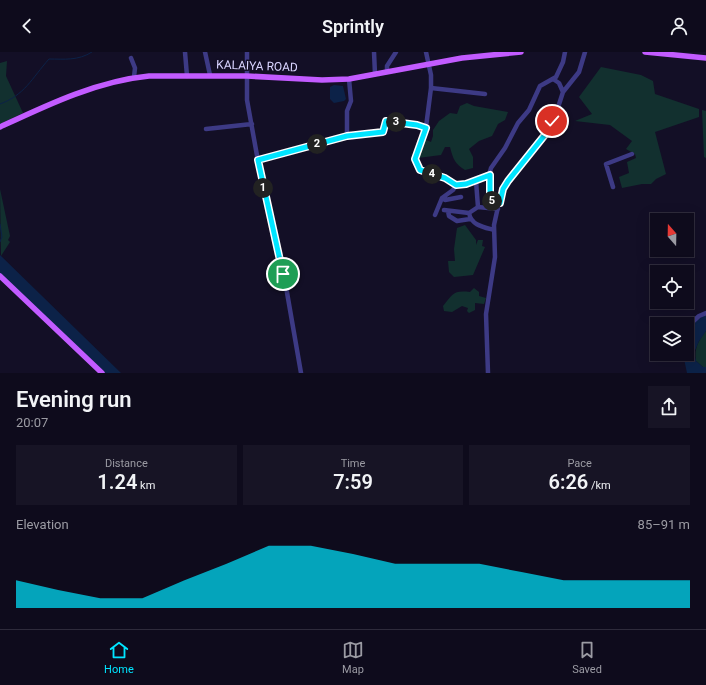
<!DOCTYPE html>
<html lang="en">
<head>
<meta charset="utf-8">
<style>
	:root { --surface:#0e0b1c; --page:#171425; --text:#f1f3f6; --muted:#9b9ba3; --line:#2e2b3b; --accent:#00e5ff }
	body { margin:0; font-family:Roboto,sans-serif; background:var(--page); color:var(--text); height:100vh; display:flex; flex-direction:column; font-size:15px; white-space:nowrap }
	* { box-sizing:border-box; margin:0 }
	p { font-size:13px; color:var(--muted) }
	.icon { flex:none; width:22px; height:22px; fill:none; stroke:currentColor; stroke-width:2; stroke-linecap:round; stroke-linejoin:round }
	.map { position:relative; height:321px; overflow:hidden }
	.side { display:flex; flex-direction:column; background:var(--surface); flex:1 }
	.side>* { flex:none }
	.needle { width:26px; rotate:340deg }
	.tools { position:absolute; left:650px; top:161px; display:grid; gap:8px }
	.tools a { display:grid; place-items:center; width:44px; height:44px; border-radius:0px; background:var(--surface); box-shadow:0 4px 16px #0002,0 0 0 1px var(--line); font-size:20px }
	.pin { position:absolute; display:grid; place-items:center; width:34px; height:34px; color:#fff; margin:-17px; border:2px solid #fff; border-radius:50%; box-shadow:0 1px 4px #0007 }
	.km { position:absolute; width:20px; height:20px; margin:-10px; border-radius:50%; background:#222; color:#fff; font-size:11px; line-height:20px; text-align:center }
	.round { display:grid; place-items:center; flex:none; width:42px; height:42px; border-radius:0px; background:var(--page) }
	.overview { display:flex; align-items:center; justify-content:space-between; height:68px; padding:0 16px }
	h1 { font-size:22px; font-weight:600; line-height:30px }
	.figures { display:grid; grid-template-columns:repeat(3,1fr); gap:6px; height:68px; padding:4px 16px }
	.figures div { display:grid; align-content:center; border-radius:0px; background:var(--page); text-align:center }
	.figures b { font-size:20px; font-weight:600 }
	.figures small { font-size:11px; font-weight:400 }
	.figures p { font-size:11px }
	.chart { height:112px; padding:8px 16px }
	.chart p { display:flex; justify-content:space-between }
	.chart svg { width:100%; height:72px; margin-top:4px; fill:var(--accent); opacity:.7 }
	header { display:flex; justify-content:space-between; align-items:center; height:52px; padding:0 16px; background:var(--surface); font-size:18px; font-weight:600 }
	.dock { display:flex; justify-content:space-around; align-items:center; height:56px; border-top:1px solid var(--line); background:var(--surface); font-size:11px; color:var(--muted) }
	.dock a { display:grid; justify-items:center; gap:2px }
	.dock .current { color:var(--accent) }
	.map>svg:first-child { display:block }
	.green { fill:#12302f }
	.water { fill:#0c2248 }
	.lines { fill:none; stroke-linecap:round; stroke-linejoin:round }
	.stream { stroke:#0c2248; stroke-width:1 }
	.minor { stroke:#3d3a85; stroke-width:4.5 }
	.major { stroke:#c25bff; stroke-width:5.5 }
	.route-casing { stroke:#fff; stroke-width:8 }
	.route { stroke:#00e5ff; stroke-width:5 }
	.labels { text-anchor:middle; stroke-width:3; stroke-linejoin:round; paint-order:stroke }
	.street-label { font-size:12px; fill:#d9d4ff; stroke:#130f26 }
</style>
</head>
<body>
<header><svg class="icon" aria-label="back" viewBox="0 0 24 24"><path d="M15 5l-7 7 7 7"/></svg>Sprintly<svg class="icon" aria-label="person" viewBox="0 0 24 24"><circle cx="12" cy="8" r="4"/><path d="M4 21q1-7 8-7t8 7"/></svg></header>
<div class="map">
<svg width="706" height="321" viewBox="0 0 706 321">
	<rect width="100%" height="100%" fill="#130f26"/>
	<path class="green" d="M7,9L6,24L23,61L0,72V11Z
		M601,15L641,23L653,29L655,42L699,57V65L655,80L666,122L656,127L651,132H642L622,136L619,125L629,121L627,110L636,106L635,102L626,97L632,89L610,73L575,69L592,62L579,45Z
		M467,51L474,54L508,60L505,68L498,72L492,84L479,89L469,97L473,105V116L465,118C455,112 453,107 450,95H445L441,103L418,106L424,87L431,90L433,84V78L439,69L450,61L457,62L460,54Z
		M702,58L706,59V106L704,105Z
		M0,137L10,184L8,188L10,190L1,204Z
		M465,173L476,188V193L478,188H483L482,194L485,195L473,223L454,225L449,220L448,209H455L454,197L457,176Z
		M474,236L479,240V244L486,246L484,252L475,251V258L469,261L467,259L468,256L462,254L452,260L444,259L443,254C453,242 453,238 470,240Z
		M706,279V315H703L696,309C694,297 698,289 706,279Z"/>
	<path class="water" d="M334,33L343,34L346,47L344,49L334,51L330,47V35Z
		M0,203L121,321H105L0,222Z
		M706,262V279L699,289L694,301L696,309L703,315H706V321H687L683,302H687C687,280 688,274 706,262Z"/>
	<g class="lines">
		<path class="stream" d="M0,52C25,43 32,26 49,7C64,7 78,9 92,0
			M0,172L2,185L0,190"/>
		<path class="minor" d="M185,0L187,24
			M205,0L210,23
			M247,0V48L258,109L347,84L383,80L386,69L417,73L426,75
			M374,0L375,22
			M426,0L431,23V36L426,75L416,103L415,111C423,124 443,124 456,133L476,129L489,123
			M131,6L135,16L134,25
			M387,20V14L396,0
			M553,27L559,31L563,40
			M431,36L485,42
			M206,77L252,72
			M347,84V59L351,49L349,27
			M258,109L274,187L285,229L301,321
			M613,135L606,112L632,102
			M442,146L445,148L461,145
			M500,151L493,150L490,147L489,123L491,116L505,96L518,71L529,58L540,34L556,25L563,10L565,0
			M478,155L498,157
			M444,158L469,161C471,173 483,175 494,178
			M448,159L449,164L457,169L470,167
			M469,161L478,155L476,129
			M435,163L442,146L453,138L456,133
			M687,275L699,264L706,261
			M488,321L486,262L495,205L494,173L500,146L508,129L552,74L563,40L579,20L585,0"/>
		<path class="major" d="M645,0L706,6
			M0,75C47,53 97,29 149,24H247L322,28L349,27L462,6L521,0
			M0,224L102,321"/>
	</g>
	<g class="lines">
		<defs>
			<path id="route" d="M283,222L258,108L347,84L383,80L386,69L417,73L426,76L415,107L420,118L445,126L456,133L466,132L490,123V147L493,150L500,151L503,137L508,129L552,74V69"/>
		</defs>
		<use href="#route" class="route-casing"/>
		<use href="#route" class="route"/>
	</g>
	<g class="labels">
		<g class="street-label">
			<text transform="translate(257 14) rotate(2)" y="4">KALAIYA ROAD</text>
		</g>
	</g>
</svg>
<div class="tools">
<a><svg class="needle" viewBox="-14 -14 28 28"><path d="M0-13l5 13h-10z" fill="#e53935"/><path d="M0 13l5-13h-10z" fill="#9b9ba3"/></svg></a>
<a><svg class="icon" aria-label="locate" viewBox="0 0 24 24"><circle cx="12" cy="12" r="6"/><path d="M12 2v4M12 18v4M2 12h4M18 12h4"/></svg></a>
<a><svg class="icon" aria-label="layers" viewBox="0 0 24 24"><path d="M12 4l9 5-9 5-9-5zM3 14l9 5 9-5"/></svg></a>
</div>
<div class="pin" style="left:283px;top:222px;background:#1e9e55"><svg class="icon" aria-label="arrive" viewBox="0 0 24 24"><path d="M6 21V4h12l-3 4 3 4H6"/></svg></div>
<div class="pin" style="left:552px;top:69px;background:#d93025"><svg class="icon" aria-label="check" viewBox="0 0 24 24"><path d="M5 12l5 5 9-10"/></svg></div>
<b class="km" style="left:263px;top:136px">1</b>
<b class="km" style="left:317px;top:92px">2</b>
<b class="km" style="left:396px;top:70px">3</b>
<b class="km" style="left:432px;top:122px">4</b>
<b class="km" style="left:492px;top:149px">5</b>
</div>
<section class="side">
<div class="overview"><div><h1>Evening run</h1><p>20:07</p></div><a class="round"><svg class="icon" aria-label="share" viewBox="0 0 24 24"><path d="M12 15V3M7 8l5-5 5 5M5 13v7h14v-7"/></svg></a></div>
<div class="figures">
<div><p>Distance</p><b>1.24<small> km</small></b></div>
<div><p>Time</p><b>7:59</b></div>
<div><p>Pace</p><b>6:26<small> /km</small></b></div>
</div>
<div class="chart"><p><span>Elevation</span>85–91 m</p>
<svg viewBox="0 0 160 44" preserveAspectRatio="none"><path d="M0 44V27L10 33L20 38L30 38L40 27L50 17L60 6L70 6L80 11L90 17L100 17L110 17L120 22L130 27L140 27L150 27L160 27V44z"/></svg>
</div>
</section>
<nav class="dock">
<a class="current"><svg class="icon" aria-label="home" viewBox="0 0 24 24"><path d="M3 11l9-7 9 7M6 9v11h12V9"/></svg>Home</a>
<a><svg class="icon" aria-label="map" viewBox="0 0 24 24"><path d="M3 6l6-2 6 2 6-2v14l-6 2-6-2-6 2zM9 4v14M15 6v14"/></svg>Map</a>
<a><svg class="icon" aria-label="saved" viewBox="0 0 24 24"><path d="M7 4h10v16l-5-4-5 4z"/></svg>Saved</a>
</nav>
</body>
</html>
